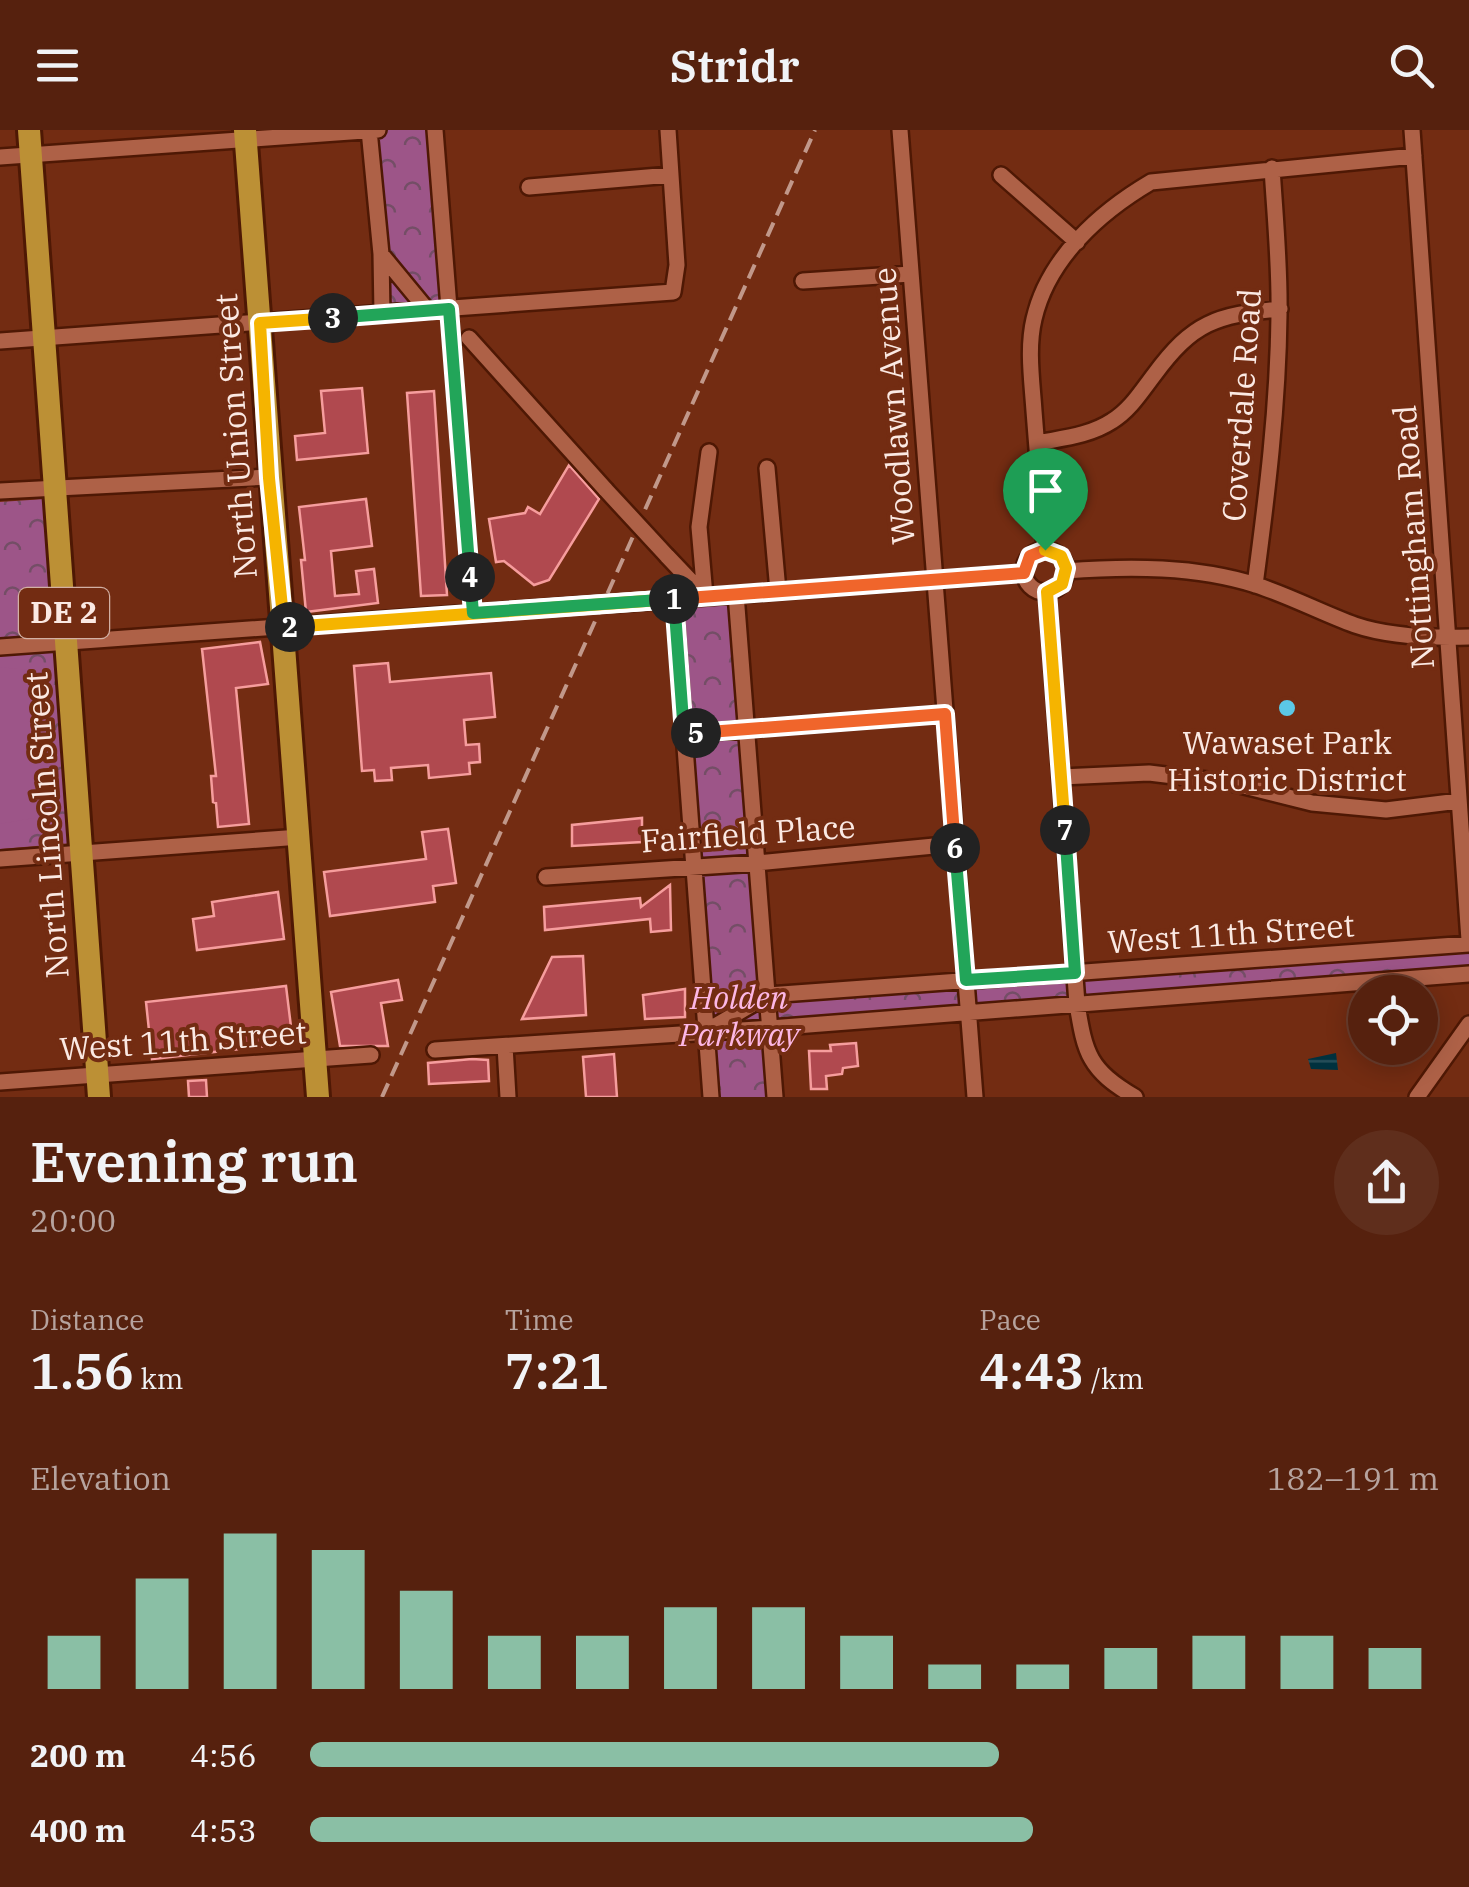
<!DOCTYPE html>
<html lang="en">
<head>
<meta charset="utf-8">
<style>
	:root { --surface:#56210e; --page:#5f2e1c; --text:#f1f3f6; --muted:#b6a39e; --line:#6c3e2e; --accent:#8abfa5 }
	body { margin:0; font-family:"IBM Plex Serif",serif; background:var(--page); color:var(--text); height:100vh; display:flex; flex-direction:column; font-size:38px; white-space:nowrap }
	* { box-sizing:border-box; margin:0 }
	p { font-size:32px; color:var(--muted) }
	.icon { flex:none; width:55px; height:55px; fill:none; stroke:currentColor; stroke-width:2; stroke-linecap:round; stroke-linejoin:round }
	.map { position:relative; height:967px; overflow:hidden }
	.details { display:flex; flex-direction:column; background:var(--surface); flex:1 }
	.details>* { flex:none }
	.tools { position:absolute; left:1348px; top:845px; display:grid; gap:20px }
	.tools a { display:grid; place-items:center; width:90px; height:90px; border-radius:50%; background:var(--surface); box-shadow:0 5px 25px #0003,0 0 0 2px var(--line); font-size:50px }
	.pin { position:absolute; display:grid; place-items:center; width:85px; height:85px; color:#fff; margin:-102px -42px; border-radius:50% 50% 50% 0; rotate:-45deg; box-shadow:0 0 10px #0007 }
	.pin .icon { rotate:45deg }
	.km { position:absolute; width:50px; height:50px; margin:-25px; border-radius:50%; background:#222; color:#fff; font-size:28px; line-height:50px; text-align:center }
	.round { display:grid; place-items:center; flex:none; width:105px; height:105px; border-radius:52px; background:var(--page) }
	.headline { display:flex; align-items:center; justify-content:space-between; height:170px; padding:0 30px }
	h1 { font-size:55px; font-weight:600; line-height:75px }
	.stats { display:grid; grid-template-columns:repeat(3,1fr); gap:15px; height:170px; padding:10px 30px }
	.stats div { display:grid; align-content:center }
	.stats b { font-size:50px; font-weight:600 }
	.stats small { font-size:28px; font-weight:400 }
	.stats p { font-size:28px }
	.chart { height:280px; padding:20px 30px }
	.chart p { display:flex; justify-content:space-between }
	.chart svg { width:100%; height:180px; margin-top:10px; stroke:var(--accent); stroke-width:6 }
	ul { padding:0 30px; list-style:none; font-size:32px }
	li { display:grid; grid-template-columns:160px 120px 1fr; align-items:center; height:75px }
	li i { height:25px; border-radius:12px; background:var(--accent) }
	header { display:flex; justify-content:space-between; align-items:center; height:130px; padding:0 30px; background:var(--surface); font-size:45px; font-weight:600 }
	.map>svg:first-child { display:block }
	.park { fill:url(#park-crowns) }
	.pitch { fill:#9d5588 }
	.water { fill:url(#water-rules) }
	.building { fill:#b0494f; stroke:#f69d9d; stroke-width:2.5 }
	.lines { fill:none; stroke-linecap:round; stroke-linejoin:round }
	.street-casing { stroke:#4e1804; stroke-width:20 }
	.primary-casing { stroke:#4e1804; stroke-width:28 }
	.street { stroke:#ae6147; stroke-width:15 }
	.primary { stroke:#bc9035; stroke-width:22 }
	.rail { stroke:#c1988a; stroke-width:4; stroke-dasharray:15 8; stroke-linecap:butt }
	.street-bridge-casing { stroke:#4e1804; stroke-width:20; stroke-linecap:butt }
	.street-bridge { stroke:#ae6147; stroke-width:15 }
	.split-1-casing { stroke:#fff; stroke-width:20 }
	.split-2-casing { stroke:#fff; stroke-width:20 }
	.split-3-casing { stroke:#fff; stroke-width:20 }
	.split-4-casing { stroke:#fff; stroke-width:20 }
	.split-5-casing { stroke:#fff; stroke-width:20 }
	.split-6-casing { stroke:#fff; stroke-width:20 }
	.split-7-casing { stroke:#fff; stroke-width:20 }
	.split-8-casing { stroke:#fff; stroke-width:20 }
	.split-1 { stroke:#f0652b; stroke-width:12 }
	.split-2 { stroke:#f5b400; stroke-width:12 }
	.split-3 { stroke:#f5b400; stroke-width:12 }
	.split-4 { stroke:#22a559; stroke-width:12 }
	.split-5 { stroke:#22a559; stroke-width:12 }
	.split-6 { stroke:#f0652b; stroke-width:12 }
	.split-7 { stroke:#22a559; stroke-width:12 }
	.split-8 { stroke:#f5b400; stroke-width:12 }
	.poi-dot { fill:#5bc8e6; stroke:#732c12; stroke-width:4 }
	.labels { text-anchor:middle; stroke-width:8; stroke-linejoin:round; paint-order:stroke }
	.shield { fill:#732c12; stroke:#d2b0a4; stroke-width:2.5 }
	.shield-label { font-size:30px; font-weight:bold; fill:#fbe9e3 }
	.street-label { font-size:32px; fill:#fbe9e3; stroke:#732c12 }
	.poi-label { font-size:32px; fill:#fbe9e3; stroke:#732c12 }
	.park-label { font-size:32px; font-style:italic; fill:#fcb7e5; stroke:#732c12 }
</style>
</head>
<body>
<header><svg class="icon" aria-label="menu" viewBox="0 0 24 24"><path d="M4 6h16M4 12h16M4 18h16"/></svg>Stridr<svg class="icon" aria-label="search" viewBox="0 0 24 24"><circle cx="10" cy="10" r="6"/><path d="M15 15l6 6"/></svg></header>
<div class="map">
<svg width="1469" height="967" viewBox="0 0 1469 967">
	<defs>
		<pattern id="park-crowns" width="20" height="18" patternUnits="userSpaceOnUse" patternTransform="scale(2.5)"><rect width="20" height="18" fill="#9d5588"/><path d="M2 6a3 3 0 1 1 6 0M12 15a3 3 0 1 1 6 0" fill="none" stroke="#744e66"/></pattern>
		<pattern id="water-rules" width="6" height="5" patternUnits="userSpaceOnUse" patternTransform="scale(2.5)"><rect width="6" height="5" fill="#00313e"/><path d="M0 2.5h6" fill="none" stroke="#264f5a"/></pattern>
	</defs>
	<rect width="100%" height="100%" fill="#732c12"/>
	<path class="park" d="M369,0H435L449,179L382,184Z
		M45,369L72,713L0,719V372Z
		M736,464L768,865L1469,814V844L771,898L775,967H711L674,469Z"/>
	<path class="pitch" d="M0,537L37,541L38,684L34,688L0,694Z"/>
	<path class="water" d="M1336,923L1338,940L1311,939L1308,929Z"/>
	<path class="building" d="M362,258L368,323L297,330L295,306L325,303L321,261Z
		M434,261L447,465L421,466L407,263Z
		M569,335L599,369L549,450L534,455L504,431L496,432L489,389L525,383L528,377L540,384Z
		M366,369L372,416L331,421L335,466L359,464L356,441L374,439L378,473L306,482L301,430H305L299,377Z
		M260,512L268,554L236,558L249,694L218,697L216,673L213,672L211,646H216L202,519Z
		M388,533L390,552L491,543L495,587L464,590L466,615L479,614L480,632L469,633L470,644L429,648L428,635L391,638L392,650L375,651L374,640L362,641L354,536Z
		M642,688V712L572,716V695Z
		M448,699L456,753L433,756L435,772L330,786L324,742L426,729L422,702Z
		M670,755L671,800L651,802L650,789L545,800L544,777L640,768L641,777Z
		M278,762L284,809L197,820L193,789L214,786L212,772Z
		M583,826L586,885L522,889L552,827Z
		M398,850L402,870L381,873L388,916H340L331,862Z
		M286,856L293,913L152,929L146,872Z
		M685,859V887L645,889L643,865Z
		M856,913L858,936L843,938L842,944L826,946L827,959H811L809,921H831L830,915Z
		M614,924L617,967H586L583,927Z
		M472,929L488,930L489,951L429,954L428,933Z
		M206,950L207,967H189L188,951Z"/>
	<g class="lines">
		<defs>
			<path id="street" d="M369,0L381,124L382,184
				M435,0L473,483
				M900,0L975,967
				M1412,0L1469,810
				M0,27L378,0
				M1001,45L1077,112
				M529,57L671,45
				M381,124L428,181
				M803,151L911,144
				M469,208L606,360
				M0,211L673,162L677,135L668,0
				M1037,313C1062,308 1089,306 1112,291C1130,280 1141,262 1154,245C1193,192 1216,185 1280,179
				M767,338L778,461
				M0,361L269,347
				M1024 441a21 21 0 1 1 42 0a21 21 0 1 1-42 0Z
				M1045,420C1041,374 1038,327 1034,281C1032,251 1027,218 1034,189C1048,128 1100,82 1151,52L1414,26
				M667,426L705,466
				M1066,441C1129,436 1196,436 1256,455C1290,466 1322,483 1355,495C1390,507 1433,508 1469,507
				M1255,455C1267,365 1278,276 1279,185C1280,136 1275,87 1272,38
				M1047,462L1077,874C1085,924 1089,940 1135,967
				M736,464L775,967
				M705,466L699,397L709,322
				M674,469L711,967
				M627,473L1024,443
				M0,517L569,476
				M684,604L945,584
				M1061,647L1149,643L1232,653L1312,673L1386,680L1459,671
				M0,729L300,707
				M546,747L757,733L955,714
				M710,899L768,865L1469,814
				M505,916L508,967
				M435,920L770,898L1469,844
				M0,952L371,925
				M1417,967L1469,894"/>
			<path id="primary" d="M29,0L99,967
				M245,0L318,967"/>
		</defs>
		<use href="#street" class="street-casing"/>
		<use href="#primary" class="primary-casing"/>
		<use href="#street" class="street"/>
		<use href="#primary" class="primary"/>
		<path class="rail" d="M382,967L815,0"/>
		<defs>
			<path id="street-bridge" d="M606,360L667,426
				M569,476L627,473"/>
		</defs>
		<use href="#street-bridge" class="street-bridge-casing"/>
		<use href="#street-bridge" class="street-bridge"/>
	</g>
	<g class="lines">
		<defs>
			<path id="split-1" d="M674,469L1024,443L1030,426L1045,420"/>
			<path id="split-2" d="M290,497L674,469"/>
			<path id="split-3" d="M290,497H284L269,348L260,193L333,188"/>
			<path id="split-4" d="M333,188L449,179L470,447"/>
			<path id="split-5" d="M470,447L473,483L674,469L684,604L696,603"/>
			<path id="split-6" d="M696,603L945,584L955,718"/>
			<path id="split-7" d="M955,718L966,850L1075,843L1065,700"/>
			<path id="split-8" d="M1045,420L1061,426L1066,438L1062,454L1047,462L1065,700"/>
		</defs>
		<use href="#split-1" class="split-1-casing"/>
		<use href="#split-2" class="split-2-casing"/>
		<use href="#split-3" class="split-3-casing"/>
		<use href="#split-4" class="split-4-casing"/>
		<use href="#split-5" class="split-5-casing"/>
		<use href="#split-6" class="split-6-casing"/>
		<use href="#split-7" class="split-7-casing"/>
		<use href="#split-8" class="split-8-casing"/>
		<use href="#split-1" class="split-1"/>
		<use href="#split-2" class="split-2"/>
		<use href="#split-3" class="split-3"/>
		<use href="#split-4" class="split-4"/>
		<use href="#split-5" class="split-5"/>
		<use href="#split-6" class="split-6"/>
		<use href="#split-7" class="split-7"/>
		<use href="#split-8" class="split-8"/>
	</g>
	<circle class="poi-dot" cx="1287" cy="578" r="10"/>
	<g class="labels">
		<rect class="shield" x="19" y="458" width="90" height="50" rx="8"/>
		<g class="shield-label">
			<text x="64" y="493">DE 2</text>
		</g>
		<g class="street-label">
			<text transform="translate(1242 275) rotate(-86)" y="11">Coverdale Road</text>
			<text transform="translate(894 276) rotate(-94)" y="11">Woodlawn Avenue</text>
			<text transform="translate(236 306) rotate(-94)" y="11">North Union Street</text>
			<text transform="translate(1414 407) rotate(-94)" y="11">Nottingham Road</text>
			<text transform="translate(47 695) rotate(-94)" y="11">North Lincoln Street</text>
			<text transform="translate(748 704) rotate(-4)" y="11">Fairfield Place</text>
			<text transform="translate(1231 804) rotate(-4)" y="11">West 11th Street</text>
			<text transform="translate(183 911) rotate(-4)" y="11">West 11th Street</text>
		</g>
		<g class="poi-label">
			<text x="1287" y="624">Wawaset Park<tspan x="1287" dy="37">Historic District</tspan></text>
		</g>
		<g class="park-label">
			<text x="739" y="879">Holden<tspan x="739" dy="37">Parkway</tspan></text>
		</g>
	</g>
</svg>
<div class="tools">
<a><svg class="icon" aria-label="locate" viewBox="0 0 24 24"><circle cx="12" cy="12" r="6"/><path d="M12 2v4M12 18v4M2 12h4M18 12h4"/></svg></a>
</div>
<div class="pin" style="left:1045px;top:420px;background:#1e9e55"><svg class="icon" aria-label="arrive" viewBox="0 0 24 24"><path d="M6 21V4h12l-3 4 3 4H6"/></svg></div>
<b class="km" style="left:674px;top:469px">1</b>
<b class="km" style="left:290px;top:497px">2</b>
<b class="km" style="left:333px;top:188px">3</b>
<b class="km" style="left:470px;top:447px">4</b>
<b class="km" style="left:696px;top:603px">5</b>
<b class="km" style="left:955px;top:718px">6</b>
<b class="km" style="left:1065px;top:700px">7</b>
</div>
<section class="details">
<div class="headline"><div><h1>Evening run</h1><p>20:00</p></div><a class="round"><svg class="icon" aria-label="share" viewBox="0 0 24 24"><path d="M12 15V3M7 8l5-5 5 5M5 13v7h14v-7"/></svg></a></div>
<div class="stats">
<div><p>Distance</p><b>1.56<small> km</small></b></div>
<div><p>Time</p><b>7:21</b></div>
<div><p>Pace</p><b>4:43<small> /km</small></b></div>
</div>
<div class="chart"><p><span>Elevation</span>182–191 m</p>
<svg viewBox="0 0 160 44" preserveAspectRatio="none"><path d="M5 44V31M15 44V17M25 44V6M35 44V10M45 44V20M55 44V31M65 44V31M75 44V24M85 44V24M95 44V31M105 44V38M115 44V38M125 44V34M135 44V31M145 44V31M155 44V34"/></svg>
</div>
<ul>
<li><b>200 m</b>4:56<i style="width:61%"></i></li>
<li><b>400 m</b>4:53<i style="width:64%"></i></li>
</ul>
</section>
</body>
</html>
